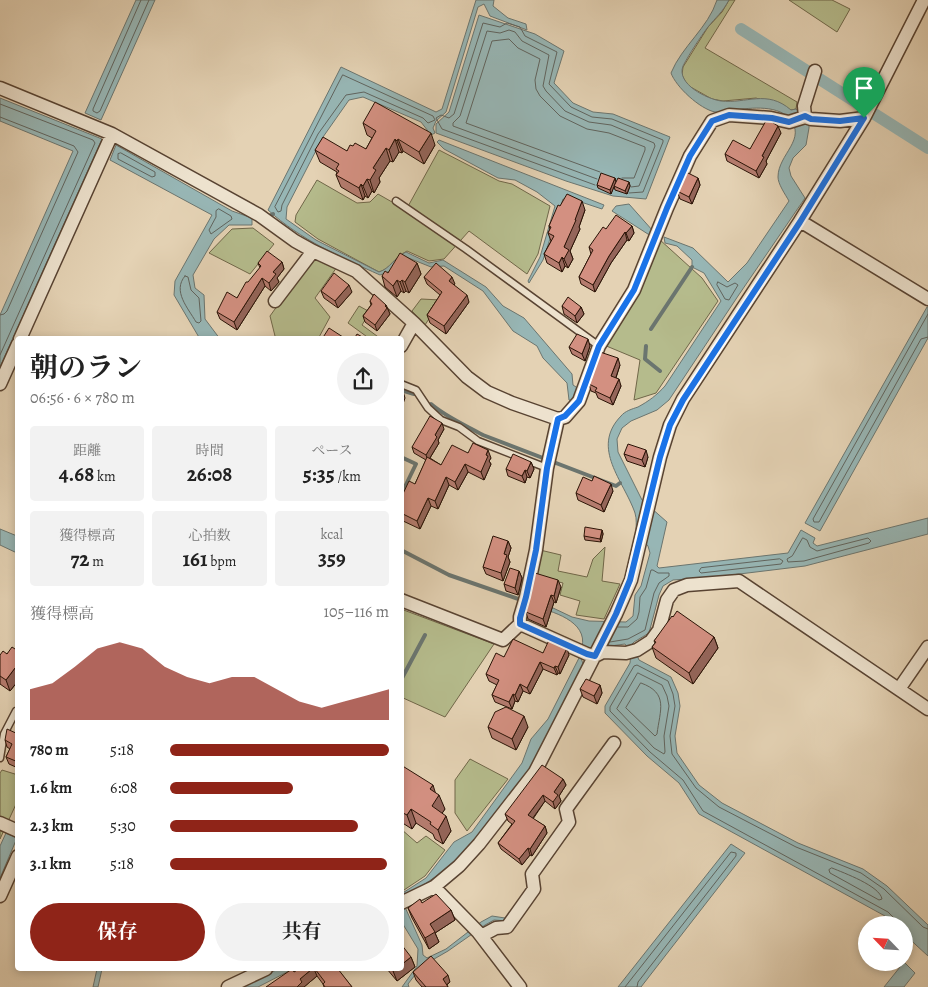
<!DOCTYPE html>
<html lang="ja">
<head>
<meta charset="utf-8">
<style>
	:root { --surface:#fff; --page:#f2f2f2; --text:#222; --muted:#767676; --accent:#8f2418 }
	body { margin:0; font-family:Alegreya,"Noto Serif JP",serif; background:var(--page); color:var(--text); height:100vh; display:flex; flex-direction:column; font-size:19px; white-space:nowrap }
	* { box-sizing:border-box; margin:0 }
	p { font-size:16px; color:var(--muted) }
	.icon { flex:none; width:28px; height:28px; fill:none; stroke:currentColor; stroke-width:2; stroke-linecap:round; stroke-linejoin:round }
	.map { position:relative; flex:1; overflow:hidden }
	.details { position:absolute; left:15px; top:336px; width:389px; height:635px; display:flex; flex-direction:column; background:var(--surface); border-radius:5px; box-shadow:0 2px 8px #0003 }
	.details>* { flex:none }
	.needle { width:32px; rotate:295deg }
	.controls { position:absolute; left:858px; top:916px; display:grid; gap:10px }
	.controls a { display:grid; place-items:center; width:55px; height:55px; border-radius:50%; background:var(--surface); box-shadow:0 2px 8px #0003; font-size:25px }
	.pin { position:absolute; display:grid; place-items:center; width:42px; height:42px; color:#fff; margin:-51px -21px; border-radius:50% 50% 50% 0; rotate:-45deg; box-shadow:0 0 5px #0007 }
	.pin .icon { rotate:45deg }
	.round { display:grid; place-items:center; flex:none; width:52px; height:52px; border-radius:26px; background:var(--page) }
	.headline { display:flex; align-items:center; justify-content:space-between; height:85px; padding:0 15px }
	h1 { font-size:28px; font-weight:700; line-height:38px }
	.stats { display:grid; grid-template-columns:repeat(3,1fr); gap:8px; height:85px; padding:5px 15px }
	.stats div { display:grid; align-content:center; border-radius:5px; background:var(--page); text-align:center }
	.stats b { font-size:21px; font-weight:700 }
	.stats small { font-size:14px; font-weight:400 }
	.stats p { font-size:14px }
	.chart { height:140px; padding:10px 15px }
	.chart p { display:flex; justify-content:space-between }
	.chart svg { width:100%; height:90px; margin-top:5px; fill:var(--accent); opacity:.7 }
	.cta { display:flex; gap:10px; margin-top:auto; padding:10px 15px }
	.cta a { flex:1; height:58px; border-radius:30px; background:var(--accent); color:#fff; font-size:20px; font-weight:700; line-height:58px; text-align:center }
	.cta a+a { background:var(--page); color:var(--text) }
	ul { padding:0 15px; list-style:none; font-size:16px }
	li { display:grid; grid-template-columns:80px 60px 1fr; align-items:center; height:38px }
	li i { height:12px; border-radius:6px; background:var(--accent) }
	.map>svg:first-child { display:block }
	.green { fill:#b5bb8c; stroke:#706749 }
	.water { fill:#97b6b5; stroke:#6b756f }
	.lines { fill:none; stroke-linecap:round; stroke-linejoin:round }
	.shore { stroke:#60645e; stroke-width:1 }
	.stream { stroke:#6b756f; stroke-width:4 }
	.canal { stroke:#97b6b5; stroke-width:12 }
	.service-casing { stroke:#584332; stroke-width:9 }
	.minor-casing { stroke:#584332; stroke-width:15 }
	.service { stroke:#ede2ce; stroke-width:6 }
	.minor { stroke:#ede2ce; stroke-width:12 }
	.wall { fill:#b57c6f; stroke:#2a1306 }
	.shaded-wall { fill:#94655a; stroke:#2a1306 }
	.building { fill:#d39081; stroke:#2a1306 }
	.route-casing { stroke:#fff; stroke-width:10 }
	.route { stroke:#1a73e8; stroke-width:6 }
</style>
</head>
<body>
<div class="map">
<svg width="928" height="987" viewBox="0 0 928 987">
	<rect width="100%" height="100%" fill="#e4d2b4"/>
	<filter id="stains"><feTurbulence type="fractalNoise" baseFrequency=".004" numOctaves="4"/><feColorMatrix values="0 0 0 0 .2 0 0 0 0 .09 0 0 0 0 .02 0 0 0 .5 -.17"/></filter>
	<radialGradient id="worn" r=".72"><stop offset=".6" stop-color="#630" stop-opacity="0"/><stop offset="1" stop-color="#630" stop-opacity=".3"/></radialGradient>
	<path class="green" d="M729,0H735L705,48L797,102L796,109L791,110L756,98L723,101L712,99L687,85L682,75L683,67L708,27L722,12Z
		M789,0H832L850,9L837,32Z
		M439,150L499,181L512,184L550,206L538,254L527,274L469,231L444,259L429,261L407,251C395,257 390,269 379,272L318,239L295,222L296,215L317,180L357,203L370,202L378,194L406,210Z
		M253,228L274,244L250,274L209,253L232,229Z
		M659,239L702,278L718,301L656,393L634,400L640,360L604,345Z
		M313,256L337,267L315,298L330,317L318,339H273L275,336L270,316Z
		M421,299L441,300L425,325L412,311Z
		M359,306L370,312L362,325L381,339H370L348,323Z
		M605,547L602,581L620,584L604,619L576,615L580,601L560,595L563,583L534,576L540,550L561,555L558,571L587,577L593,559Z
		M401,609L494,644L445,717L401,697Z
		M470,759L508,779L467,831L455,813V780Z
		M2,770L18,775L17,802L0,839V773Z
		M401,829L417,843L426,836L445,850L425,876L401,892Z"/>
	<path class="water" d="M136,0H155L101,120L85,113Z
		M476,0H494L493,6L508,18L526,24L527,30L490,16L484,4L478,7L446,112L436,121L433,128L435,133L431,135L421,122L363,97L349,100L323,137L287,207L286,219L316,240L379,272C391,268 393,258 406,252L429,263L443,260L486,287L503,306L524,318L572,374L573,385L579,389L573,401L569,400L567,383L543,358L537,346L513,331L483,291L444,266L431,267L406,257L390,271L380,275C340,257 301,240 268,210L341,67L436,112L442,109Z
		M717,0H729C722,13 716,17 708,27C701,36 688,56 683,66C676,84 707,99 721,101C746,104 767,89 791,110L796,109L809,124V128L806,145L793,158L789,168L791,176L805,198L738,296L669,400L657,410L631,421L622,428L617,439L618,452L642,500L667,522L657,566L659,568L788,553L801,530L815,538L813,543L817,546L928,518V534L805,566L715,577L673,580L663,586L659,595L649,633L634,642L632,644L639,660L671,677L678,693L680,706L675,736L677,753L699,785L722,803L798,843L863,869L887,886L928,925V956L904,934V925H895L885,916L699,814L679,783L647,756L605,713V706L630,663C631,658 629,648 625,644L588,649L582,647C588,621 552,611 532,606L551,607L572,617L589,621L626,622L633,616L635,595L641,586L650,553L648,546L636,532C636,527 637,519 635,513C624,481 590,448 621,416C625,411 632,409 638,407C649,401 657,395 665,386L721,301L704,273L692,267V260L677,246L665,243L664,237L693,248L728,282L747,263L789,201C785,194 778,184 778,177C778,154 808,139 789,118C776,104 746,108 730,111C726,111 719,113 715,112C700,109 676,87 671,73C682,46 708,28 717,0Z
		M479,15L535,34L564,51L554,83L573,103L593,112L613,114L670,137L646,199L613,196L566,181L436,133V124L449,112Z
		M0,98L102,139L0,367V315L73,151L0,121Z
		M439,140L444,142L604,205L602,209L581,202L563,199L543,260L529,283L528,281L540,257L555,206L537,192L515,180L498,178L444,149L437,142Z
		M116,145L232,211L252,218V225H229L214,239L193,275L195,288L204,295L205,319L220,339H200L174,295L175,281L212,215L110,160Z
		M629,204L653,231L651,236L612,211L616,206Z
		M927,307H928V338L820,531L805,523Z
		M0,529L17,536V553L0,545Z
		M580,656L584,666L536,760L480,835L453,865L401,900V894L426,878L454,842L472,832L522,763L531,739L548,719Z
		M6,833L17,838L0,878V846Z
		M731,844L745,853L641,987H618Z
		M401,905L405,907L422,945L423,955L427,958L446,949L481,922L492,916L505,918L508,921L494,920L485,925L448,951L422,966L408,984L409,987H402L417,966L418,949L401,921Z
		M904,962L915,973L904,987H884Z
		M97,969H102L98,987H93Z
		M278,969H293L258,987H242Z"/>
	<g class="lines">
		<path class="shore" d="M141,0L93,109V111L97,113L100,111L149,0
			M343,75L433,116L435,120L428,123L423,118L364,92L346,95L318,134L282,205L281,211L278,212L275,207Z
			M0,104L93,140L95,143L0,355
			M0,117L74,146L78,152L7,311L4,314L0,315
			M121,153L155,172V176L152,177L118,159V154Z
			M600,172L466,123L492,41L509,39L518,48L540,59L535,80L536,89L540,96L560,116L587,129L609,133L645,147V150L634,178H622
			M597,179L453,126V123L460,116L487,31L500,33L509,30L515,32L522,41L549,55L543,86L546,91L565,111L589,122L611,125L654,143L655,146L639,186L631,187
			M595,185L442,129L436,118L441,115L449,118L454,114L483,23L500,27L507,23L520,27L525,36L557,52L549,84L571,107L592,117L612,119L663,140V142L643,192L629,193
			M219,209L231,216L232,219L211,234L209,230L216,217V211Z
			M185,276L188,277L191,290L199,298L201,321L199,323L196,322C188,308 172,291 185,276Z
			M718,282L727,287L735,283L738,285L729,300L725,299L717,285Z
			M928,314L813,519L814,522H819L921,339L928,337
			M803,538L807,540L810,547L817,551L868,538L871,541L869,543L804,561L788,562L787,559L792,556Z
			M780,559L783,561L781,564L701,573L699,571L701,568Z
			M610,642L628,639L645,630L654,593L659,583L669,576V573H658L653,570H651L646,588L640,597L639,612L637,619L628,627H618
			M638,673L662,685L667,696L669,706L664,736L665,752L664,754L654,748L617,709Z
			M641,683C669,693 660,710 657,734L655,736L626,708Z
			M832,868C844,873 880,886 882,899L879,900L830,873L829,870Z
			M898,925L896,920L888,912L703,811L683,780L650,752L610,711V707L634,666L637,665L668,681L673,694L675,706L670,736L672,754L696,788L719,807L796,847L861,873L884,889L923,927L928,929
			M625,987L731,852L736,853V856L638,982L637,987"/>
		<path class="stream" d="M266,218L273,214
			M651,329L692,267
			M646,346L645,359L660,371
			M401,390L414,394
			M431,404C446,417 465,425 483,435L616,486L620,483
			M401,457L416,464L401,495
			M401,550L449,575L524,601
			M401,680L425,635"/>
		<path class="canal" d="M741,29L928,148"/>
		<defs>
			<path id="service" d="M396,201L466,249L599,346
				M401,384L416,390L428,408L441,420L459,427L478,441L547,468
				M0,758L4,734L16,711"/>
			<path id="minor" d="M0,88L112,134L259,215L295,241L313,251L356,271L414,323L467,377L487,392L512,403L558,419
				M805,117L804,106L815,71
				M800,221L928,299
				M275,301L313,251
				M20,339L112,134
				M401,346L414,323
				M0,384L18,344
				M401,600L503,640L520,624V617L526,597L536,550L547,468L558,419L565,417L579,401L599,346L634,290L667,208L690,156L712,121L729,115L771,118L789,122L805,117L811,119L840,121L864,118
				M520,624L587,654L595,656L603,652L626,653L637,650L651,641L659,630L667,600L674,590L687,585L739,581L928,709
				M899,689L928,647
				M0,823L18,831
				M434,887L478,932L520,987
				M0,896L18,856
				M401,903L434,887L459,866L479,844L535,772L616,614L631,580L660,457L670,425L683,399L800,221L864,118L924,0
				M481,936L496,928L507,927L534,889L532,874L569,822L566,809L614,743
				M228,987L266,969"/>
		</defs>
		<use href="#service" class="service-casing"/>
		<use href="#minor" class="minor-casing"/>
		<use href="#service" class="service"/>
		<use href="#minor" class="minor"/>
	</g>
	<path class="wall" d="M363,123L435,145L424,164L403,151L402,153L399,152L393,162L390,161L379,178L380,182L374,193L372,191L368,198L365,196L363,200L341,187L336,175L337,172L320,162L315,150L347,151L353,146L366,149L372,138L367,135Z
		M781,133L766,161L767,164L759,178L727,161L725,154L750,149Z
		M615,178L616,182H629L630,186L627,194L615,190L614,186L611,194L598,188L597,185Z
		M698,178L700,185L692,204L680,199L677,191Z
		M560,206L585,210L579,227L580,229L570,251L573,259L568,268L565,266L562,272L547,263L544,254L551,241L548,233L550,229L549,226Z
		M632,226L634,233L629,241L627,240L611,263L595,292L581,284L579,277L591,254L589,247L606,229Z
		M282,262L284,269L277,278L279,282L271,291L265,286L237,330L220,319L217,312L237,298L260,268L258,263Z
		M417,263L421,274L409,293L406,291L404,293L401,291L397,297L385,287L382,276L388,273Z
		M424,277L455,284L454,285L469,302L446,334L430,323L427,315L440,295L427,284Z
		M321,291L352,292L338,308L324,298Z
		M370,301L386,305L390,314L377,331L365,322L363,316L371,305Z
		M562,306L581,307L584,314L577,323L564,314Z
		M590,346L585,361L572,354L569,347Z
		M620,365L616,378L621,386L613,405L598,398L596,393L591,391L589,384Z
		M444,429L438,440L439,443L430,458L441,465L468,453L491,458L489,461L491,464L484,480L468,472L458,490L449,485L438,509L431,506L420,529L401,520V498L415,484L426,460L414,453L412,447Z
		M624,454L648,457L645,467L627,461Z
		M531,462L534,469L530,478L527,477L525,483L508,476L506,469Z
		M592,481L613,491L604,512L578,500L576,493Z
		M602,530L603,534L601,542L585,540L584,536Z
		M508,541L511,548L508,557L510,562L503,581L486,574L483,567Z
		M519,571L522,578L518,595L506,591L504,584Z
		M561,587L556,603L554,602L546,627L528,619L526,612Z
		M673,617L714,637L718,648L693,684L656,658L652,647L655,643L654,641Z
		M18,651V681L10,691L0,684V655Z
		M543,653L569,655L560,674L558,673L557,675L543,669L530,694L523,691L518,702L515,701L512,709L495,702L492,695L497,685L489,681L486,674L504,657Z
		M600,685L602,693L597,704L583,697L580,689Z
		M488,727H528L516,750L492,738Z
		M18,734V768L9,764L6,757L10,749L7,747L5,740Z
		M401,765L445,809L442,813L451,831L443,844L435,839L433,834L416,823L412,829L401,822Z
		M563,779L566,785L559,796L561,801L555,809L545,801L533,819L545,826L547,833L532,856L530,855L522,865L501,849L498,843L512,824L508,821L505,814Z
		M422,903L451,910L455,920L435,933L439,942L429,949L412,918L408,908Z
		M411,957L415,967L397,981L387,969H401Z
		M299,969H342L339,971L352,987H324L323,984L317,976L304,987L294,972Z
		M413,972L450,982L447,985L448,987H422L416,980Z"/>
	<path class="shaded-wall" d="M778,126L781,133L766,161L767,164L759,178L756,171L762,156Z
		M431,133L435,145L424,164L419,152Z
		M395,139L399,152L393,162L389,150Z
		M398,139L403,151L402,153L397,141Z
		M386,148L390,161L379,178L380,182L374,193L370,180L373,168Z
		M615,178L616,182L611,194L610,190Z
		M698,178L700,185L692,204L689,197Z
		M367,179L372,191L368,198L363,186Z
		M629,182L630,186L627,194L625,191Z
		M361,184L365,196L363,200L359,188Z
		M582,201L585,210L579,227L580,229L570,251L573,259L568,268L564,259V247Z
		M632,226L634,233L629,241L626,233Z
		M625,232L627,240L611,263L595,292L593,285L609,256Z
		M562,257L565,266L562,272L559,263Z
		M282,262L284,269L277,278L279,282L271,291L269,283L273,272Z
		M417,263L421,274L409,293L405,282Z
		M452,277L455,284L451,288L449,281Z
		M262,278L265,286L237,330L234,322Z
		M397,280L401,291L397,297L393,286Z
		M402,280L406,291L404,293L400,282Z
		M349,285L352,292L338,308L335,301Z
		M467,295L469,302L446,334L444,326Z
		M386,305L390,314L377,331L375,325Z
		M581,307L584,314L577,323L575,316Z
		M588,339L590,346L585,361L582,354Z
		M618,358L620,365L614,383L611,376Z
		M619,379L621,386L613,405L610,398Z
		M403,391L405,398L401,410V395Z
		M442,423L444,429L438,440L439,443L428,461L426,455L435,435Z
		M488,450L491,458L489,461L491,464L484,480L481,472L486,455Z
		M646,450L648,457L645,467L642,460Z
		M531,462L534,469L530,478L527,471Z
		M465,464L468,472L458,490L455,482Z
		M525,470L527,477L525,483L522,476Z
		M446,477L449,485L438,509L435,501Z
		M611,484L613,491L604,512L601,505Z
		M428,498L431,506L420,529L417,521Z
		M602,530L603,534L601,542L600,539Z
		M508,541L511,548L508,557L510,562L503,581L501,573L504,554Z
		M519,571L522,578L518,595L515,588Z
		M558,580L561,587L556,603L554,596Z
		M551,595L554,602L546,627L543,619Z
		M714,637L718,648L693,684L689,673Z
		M567,648L569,655L560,674L558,667Z
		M540,662L543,669L530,694L527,688Z
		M555,666L558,673L557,675L554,668Z
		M15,668L18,676V681L10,691L6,680Z
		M520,684L523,691L518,702L515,695Z
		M600,685L602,693L597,704L594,696Z
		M513,694L515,701L512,709L509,702Z
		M524,716L528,727L516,750L512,739Z
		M563,779L566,785L559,796L561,801L555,809L553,802L554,792Z
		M433,785L437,798L439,795L445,809L437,821L432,806L430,789Z
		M543,795L545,801L530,822L528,815Z
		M411,809L416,823L412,829L407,815Z
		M446,816L451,831L443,844L438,830Z
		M545,826L547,833L532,856L530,849Z
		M528,848L530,855L522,865L519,859Z
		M451,910L455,920L435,933L439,942L429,949L425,938L430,924Z
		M411,957L415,967L397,981L393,971L397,969H401V965Z
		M312,969H314L317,976L304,987H297L300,979Z
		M448,975L450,982L445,986L443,979Z"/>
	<path class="building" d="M375,102L431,133L419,152L398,139L397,141L395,139L389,150L386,148L373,168L376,170L370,180L367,179L363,186L361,184L359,188L336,175L339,171L336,169L339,164L315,150L323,137L347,151L350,145L353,146L355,143L366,149L376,131L363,123Z
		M767,119L778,126L762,156L764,157L756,171L725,154L733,140L750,149Z
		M686,172L698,178L689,197L677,191Z
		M601,173L615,178L610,190L597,185Z
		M618,178L629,182L625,191L614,186Z
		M567,194L582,201L575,220H576L564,247L569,250L564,259L562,257L559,263L544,254L554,236L548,233L551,227L549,226L558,205L560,206Z
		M616,215L632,226L626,233L625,232L609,256L593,285L579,277L593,250L589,247L603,227L606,229Z
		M267,251L282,262L273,272L276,274L269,283L262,278L234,322L217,312L227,292L237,298L246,282H248L261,266L258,263Z
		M400,253L417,263L405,282L402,280L400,282L397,280L393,286L382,276L385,271L388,273Z
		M436,263L452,277L449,281L467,295L444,326L427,315L442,292L424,277Z
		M334,273L349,285L335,301L321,291Z
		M374,294L386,305L385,306L387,308L375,325L363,316L372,304L370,301Z
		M568,297L581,307L575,316L562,306Z
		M329,328L346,339L347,337L351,339H322Z
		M357,334L366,339H354Z
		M577,334L588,339L582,354L569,347Z
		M600,352L618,358L611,376L619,379L610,398L595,391L597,388L589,384Z
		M430,416L442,423L435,435L437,437L426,455L412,447Z
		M473,443L488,450L486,455L488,456L481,472L465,464L455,482L446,477L435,501L428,498L417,521L401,513V498L409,481L415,484L427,457L441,465L452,445L468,453Z
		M628,444L646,450L642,460L624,454Z
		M513,454L531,462L527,471L525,470L522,476L506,469Z
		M594,476L611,484L601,505L576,493L583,477L592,481Z
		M585,527L602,530L600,539L584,536Z
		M493,536L508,541L504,554L507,555L501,573L483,567Z
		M510,568L519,571L515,588L504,584Z
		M535,573L558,580L554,596L551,595L543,619L526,612Z
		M677,611L714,637L689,673L652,647L656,642L654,641L672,616L673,617Z
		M513,639L543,653L549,640L567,648L558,667L555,666L554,668L540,662L527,688L520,684L515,695L513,694L509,702L492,695L499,680L486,674L496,653L504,657Z
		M12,647L18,651V670L15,668L6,680L0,676V655L3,651L7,654Z
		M586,679L600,685L594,696L580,689Z
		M506,707L524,716L512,739L488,727L495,712Z
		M7,729L18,734V762L6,757L12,744L5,740Z
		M401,765L433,785L430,789L439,795L432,806L446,816L438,830L430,824L431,822L411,809L407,815L401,812Z
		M542,765L563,779L554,792L558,795L553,802L543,795L528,815L545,826L530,849L528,848L519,859L498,843L515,821L505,814Z
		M436,894L451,910L430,924L435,932L425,938L408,908L420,899L422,903Z
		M401,944L411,957L401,965Z
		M431,956L448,975L443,979L448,987H426L413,972Z
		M292,969L294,972L299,969H312L300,979L302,982L297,987H266Z
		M315,969H338L352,987H325L323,984L325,982Z"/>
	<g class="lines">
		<defs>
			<path id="route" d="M729,115L772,118L789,122L805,116L811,119L840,121L864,118L800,222L683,400L670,425L660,457L630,580L616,614L595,656L587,654L520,624V618L526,597L536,550L547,468L558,419L565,416L579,401L599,346L634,290L667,208L690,156L712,121Z"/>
		</defs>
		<use href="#route" class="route-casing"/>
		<use href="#route" class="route"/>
	</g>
	<rect width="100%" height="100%" filter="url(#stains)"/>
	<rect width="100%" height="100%" fill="url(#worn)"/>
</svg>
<div class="controls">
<a><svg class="needle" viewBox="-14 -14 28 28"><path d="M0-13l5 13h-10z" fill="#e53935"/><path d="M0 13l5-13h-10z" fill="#767676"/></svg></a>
</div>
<div class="pin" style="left:864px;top:118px;background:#1e9e55"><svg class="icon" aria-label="arrive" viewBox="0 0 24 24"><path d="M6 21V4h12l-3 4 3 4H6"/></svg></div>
<section class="details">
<div class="headline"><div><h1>朝のラン</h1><p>06:56 · 6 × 780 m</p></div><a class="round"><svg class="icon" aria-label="share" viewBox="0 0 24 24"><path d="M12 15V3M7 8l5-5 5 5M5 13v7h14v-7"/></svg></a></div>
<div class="stats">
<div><p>距離</p><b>4.68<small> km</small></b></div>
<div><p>時間</p><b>26:08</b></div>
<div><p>ペース</p><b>5:35<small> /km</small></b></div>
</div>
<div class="stats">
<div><p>獲得標高</p><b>72<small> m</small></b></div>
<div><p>心拍数</p><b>161<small> bpm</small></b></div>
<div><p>kcal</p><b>359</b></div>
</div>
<div class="chart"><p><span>獲得標高</span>105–116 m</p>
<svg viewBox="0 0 160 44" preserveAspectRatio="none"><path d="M0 44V29L10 26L20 18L30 9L40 6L50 9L60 18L70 23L80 26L90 23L100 23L110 29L120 35L130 38L140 35L150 32L160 29V44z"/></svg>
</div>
<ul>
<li><b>780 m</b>5:18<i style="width:100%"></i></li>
<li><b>1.6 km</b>6:08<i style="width:56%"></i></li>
<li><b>2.3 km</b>5:30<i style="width:86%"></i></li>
<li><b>3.1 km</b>5:18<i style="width:99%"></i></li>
</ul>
<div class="cta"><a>保存</a><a>共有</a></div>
</section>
</div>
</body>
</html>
